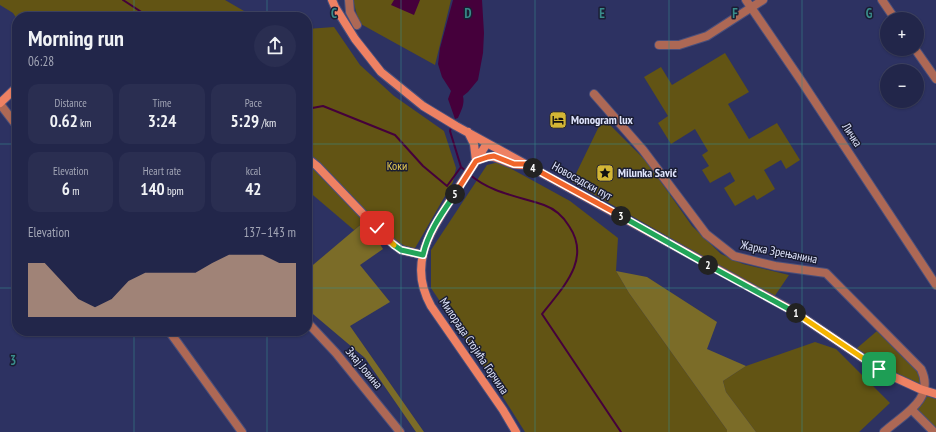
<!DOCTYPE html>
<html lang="en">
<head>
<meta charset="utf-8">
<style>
	:root { --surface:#22264a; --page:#2a2e51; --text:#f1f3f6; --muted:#a2a5b5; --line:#3f4362; --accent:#d6ab8b }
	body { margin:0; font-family:"PT Sans Narrow",sans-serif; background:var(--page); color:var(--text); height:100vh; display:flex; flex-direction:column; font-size:15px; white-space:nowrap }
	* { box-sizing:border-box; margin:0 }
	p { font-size:13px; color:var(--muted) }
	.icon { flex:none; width:22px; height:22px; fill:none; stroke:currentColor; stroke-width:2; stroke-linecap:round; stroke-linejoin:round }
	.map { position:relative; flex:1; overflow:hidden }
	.sheet { position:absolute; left:12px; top:12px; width:300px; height:324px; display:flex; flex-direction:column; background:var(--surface); border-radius:16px; box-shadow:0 1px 3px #0004,0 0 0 1px var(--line) }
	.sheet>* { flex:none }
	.tools { position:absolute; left:880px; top:12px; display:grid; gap:8px }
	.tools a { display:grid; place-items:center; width:44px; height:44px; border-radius:50%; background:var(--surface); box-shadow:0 1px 3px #0004,0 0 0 1px var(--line); font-size:20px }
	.pin { position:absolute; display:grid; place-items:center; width:34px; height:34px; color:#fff; margin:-17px; border-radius:8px; box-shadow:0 2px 6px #0006 }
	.km { position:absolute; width:20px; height:20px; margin:-10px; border-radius:50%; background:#222; color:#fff; font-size:11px; line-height:20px; text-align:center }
	.round { display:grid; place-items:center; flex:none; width:42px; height:42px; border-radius:21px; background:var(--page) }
	.summary { display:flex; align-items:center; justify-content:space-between; height:68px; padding:0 16px }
	h1 { font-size:22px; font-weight:800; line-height:30px }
	.metrics { display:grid; grid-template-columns:repeat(3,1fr); gap:6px; height:68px; padding:4px 16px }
	.metrics div { display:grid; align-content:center; border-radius:10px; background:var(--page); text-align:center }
	.metrics b { font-size:17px; font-weight:800 }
	.metrics small { font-size:11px; font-weight:400 }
	.metrics p { font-size:11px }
	.chart { height:112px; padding:8px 16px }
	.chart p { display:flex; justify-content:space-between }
	.chart svg { width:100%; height:72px; margin-top:4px; fill:var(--accent); opacity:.7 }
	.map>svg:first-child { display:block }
	.green { fill:#625414 }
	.forest { fill:#7b6c28 }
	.water { fill:#45003b }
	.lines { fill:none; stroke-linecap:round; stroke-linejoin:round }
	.stream { stroke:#45003b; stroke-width:2 }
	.street-casing { stroke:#4a4f7b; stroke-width:10 }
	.secondary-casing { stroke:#4a4f7b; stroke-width:10 }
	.street { stroke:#ad6855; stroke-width:8 }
	.secondary { stroke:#ee8163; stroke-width:8 }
	.split-1-casing { stroke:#fff; stroke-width:8 }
	.split-2-casing { stroke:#fff; stroke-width:8 }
	.split-3-casing { stroke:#fff; stroke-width:8 }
	.split-4-casing { stroke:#fff; stroke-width:8 }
	.split-5-casing { stroke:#fff; stroke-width:8 }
	.split-6-casing { stroke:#fff; stroke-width:8 }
	.split-7-casing { stroke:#fff; stroke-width:8 }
	.split-1 { stroke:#f5b400; stroke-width:5 }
	.split-2 { stroke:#22a559; stroke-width:5 }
	.split-3 { stroke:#22a559; stroke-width:5 }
	.split-4 { stroke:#f0652b; stroke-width:5 }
	.split-5 { stroke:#f0652b; stroke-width:5 }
	.split-6 { stroke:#22a559; stroke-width:5 }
	.split-7 { stroke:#f5b400; stroke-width:5 }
	.grid { fill:none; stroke:#398c8b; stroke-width:1; stroke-opacity:0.55 }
	.labels { text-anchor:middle; stroke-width:3; stroke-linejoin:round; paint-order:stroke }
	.poi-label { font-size:12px; font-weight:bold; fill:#e0e5fd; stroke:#1a1d33; text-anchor:start }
	.street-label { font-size:12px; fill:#e0e5fd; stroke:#1a1d33 }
	.park-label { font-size:12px; fill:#e9cd53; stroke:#1a1d33 }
	.grid-label { font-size:13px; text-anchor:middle; font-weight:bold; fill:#398c8b; stroke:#1a1d33; stroke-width:3; stroke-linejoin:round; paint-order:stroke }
</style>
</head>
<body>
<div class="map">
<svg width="936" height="432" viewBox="0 0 936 432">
	<rect width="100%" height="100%" fill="#2d3262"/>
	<path class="green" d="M0,0H225L244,11L264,17H17V19L13,13L0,5Z
		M353,0H451L435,65L359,23Z
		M334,27L360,65L394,96L444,131L456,168L453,182L414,250C398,244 390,236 379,225C354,202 334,173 307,152V29Z
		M725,53L749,92L728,104L749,139L777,123L800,160L786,169L781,160L764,170L775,189L757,200L754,195L735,206L724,188L735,181L730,172L710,183L702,170L709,166L702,155L708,151L695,129L671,144L658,123L668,116L644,77L661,67L672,85Z
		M603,118L647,162L692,226L721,254L743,264L789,275L774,297L572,182Z
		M499,162L570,201L618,238L616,271L629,293L727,430V432H525L482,364L431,288V250L487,165Z
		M307,164L312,168L365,221L354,230L307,190Z
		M877,331L914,368L922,378V386L894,372L856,349Z
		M815,342L836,349L890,403L859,432H756L726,392L723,381L746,366Z
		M927,392L936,394V432L912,410Z"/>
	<path class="forest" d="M365,221L383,249L360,265L390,302L350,326L424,432H416L365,358L307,309V270Z
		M616,271L647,277L717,322L707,349L746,366L723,381L726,392L756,432H727V430L629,293Z"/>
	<path class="water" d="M394,0H420L414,15L391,5Z
		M453,0H482L484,33L483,53L478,80L468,92L463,96C465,104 461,111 458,118L455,119L448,99L451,91L442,77L438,64L440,48Z"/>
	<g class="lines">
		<path class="stream" d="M123,0L149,17
			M307,109L323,106L395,135L423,166L447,186L461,167
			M452,125L450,131L461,167L466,171
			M469,174C491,193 517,196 544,205C555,209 563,216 569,226C592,260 562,288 542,314L621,432"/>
		<defs>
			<path id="street" d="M349,0L350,12L357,25
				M746,0L802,82L936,285
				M882,0L895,19
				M659,45H679L707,36L763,0
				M915,49L936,79
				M594,94L643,150L706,234L734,256L775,266L826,273L921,369C936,400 902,415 884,432
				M0,104L17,126
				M307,322L336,353L400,432
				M169,331L242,432
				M912,410L934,432"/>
			<path id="secondary" d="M332,0L335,7L355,39L381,72L423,106L456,126L793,311L879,369L894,377L920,389L936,394
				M0,103L17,87
				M468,132L474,144L476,161C494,152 496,159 513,164C517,165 522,165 526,165
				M487,143C476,162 463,180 451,199C429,234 408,265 431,306L503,410L516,432
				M307,158L317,166L386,238L401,250L423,255"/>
		</defs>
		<use href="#street" class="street-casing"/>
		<use href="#secondary" class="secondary-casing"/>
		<use href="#street" class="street"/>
		<use href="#secondary" class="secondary"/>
	</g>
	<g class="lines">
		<defs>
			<path id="split-1" d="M796,313L879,369"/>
			<path id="split-2" d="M708,265L796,313"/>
			<path id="split-3" d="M621,216L708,265"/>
			<path id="split-4" d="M533,168L621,216"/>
			<path id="split-5" d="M455,194L476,161L488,157L494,156L514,164H527L533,168"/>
			<path id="split-6" d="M394,245L401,250L423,255C428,232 442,213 455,194"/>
			<path id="split-7" d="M377,228L386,238L394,245"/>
		</defs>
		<use href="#split-1" class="split-1-casing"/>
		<use href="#split-2" class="split-2-casing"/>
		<use href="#split-3" class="split-3-casing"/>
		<use href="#split-4" class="split-4-casing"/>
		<use href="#split-5" class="split-5-casing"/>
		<use href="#split-6" class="split-6-casing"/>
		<use href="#split-7" class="split-7-casing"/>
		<use href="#split-1" class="split-1"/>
		<use href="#split-2" class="split-2"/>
		<use href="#split-3" class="split-3"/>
		<use href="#split-4" class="split-4"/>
		<use href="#split-5" class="split-5"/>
		<use href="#split-6" class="split-6"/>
		<use href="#split-7" class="split-7"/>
	</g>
	<path class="grid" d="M134,0V17M267,0V17M401,0V432M535,0V432M669,0V432M802,0V432M0,144H17M307,144H936M0,288H17M307,288H936M134,331V432M267,331V432"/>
	<defs>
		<symbol id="hotel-square" viewBox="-11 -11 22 22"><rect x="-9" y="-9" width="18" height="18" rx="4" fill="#d3b635" stroke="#1a1d33"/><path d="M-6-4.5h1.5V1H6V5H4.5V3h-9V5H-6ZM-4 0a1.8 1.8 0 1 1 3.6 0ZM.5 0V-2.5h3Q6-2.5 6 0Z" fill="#111"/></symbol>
		<symbol id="sight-square" viewBox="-11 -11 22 22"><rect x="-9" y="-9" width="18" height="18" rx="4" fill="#d3b635" stroke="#1a1d33"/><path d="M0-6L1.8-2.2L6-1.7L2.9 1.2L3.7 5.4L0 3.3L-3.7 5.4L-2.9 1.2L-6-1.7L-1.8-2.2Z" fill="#111"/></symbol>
	</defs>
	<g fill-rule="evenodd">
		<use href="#hotel-square" x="548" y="110" width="20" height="20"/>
		<use href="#sight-square" x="595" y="163" width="20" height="20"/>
	</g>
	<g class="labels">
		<g class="poi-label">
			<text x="571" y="124">Monogram lux</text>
			<text x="618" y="177">Milunka Savić</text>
		</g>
		<g class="street-label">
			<text transform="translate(852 135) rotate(57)" y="4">Личка</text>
			<text transform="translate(582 181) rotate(29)" y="4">Новосадски пут</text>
			<text transform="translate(779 252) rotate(11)" y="4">Жарка Зрењанина</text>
			<text transform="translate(474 346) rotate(56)" y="4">Милорада Стојића Горчила</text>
			<text transform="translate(364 368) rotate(50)" y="4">Змај Јовина</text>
		</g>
		<g class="park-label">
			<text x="397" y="170">Коки</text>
		</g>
	</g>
	<g class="grid-label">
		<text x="334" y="18">C</text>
		<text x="468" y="18">D</text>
		<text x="602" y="18">E</text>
		<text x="735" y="18">F</text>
		<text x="869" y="18">G</text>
		<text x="13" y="365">3</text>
	</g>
</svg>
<div class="tools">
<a>+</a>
<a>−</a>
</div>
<div class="pin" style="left:879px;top:369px;background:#1e9e55"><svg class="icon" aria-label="arrive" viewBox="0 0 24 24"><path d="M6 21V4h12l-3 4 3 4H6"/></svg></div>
<div class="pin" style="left:377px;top:228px;background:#d93025"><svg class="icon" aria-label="check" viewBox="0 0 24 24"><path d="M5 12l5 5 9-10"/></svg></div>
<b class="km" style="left:796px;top:313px">1</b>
<b class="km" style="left:708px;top:265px">2</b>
<b class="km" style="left:621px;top:216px">3</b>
<b class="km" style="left:533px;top:168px">4</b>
<b class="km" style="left:455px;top:194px">5</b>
<section class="sheet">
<div class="summary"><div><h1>Morning run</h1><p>06:28</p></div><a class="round"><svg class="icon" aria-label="share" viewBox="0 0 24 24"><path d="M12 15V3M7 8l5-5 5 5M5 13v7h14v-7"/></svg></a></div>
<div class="metrics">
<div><p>Distance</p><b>0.62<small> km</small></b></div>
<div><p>Time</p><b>3:24</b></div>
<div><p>Pace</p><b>5:29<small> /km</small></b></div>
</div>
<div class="metrics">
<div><p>Elevation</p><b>6<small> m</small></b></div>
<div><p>Heart rate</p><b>140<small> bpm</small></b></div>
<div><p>kcal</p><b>42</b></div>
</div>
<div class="chart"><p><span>Elevation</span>137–143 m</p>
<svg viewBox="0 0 160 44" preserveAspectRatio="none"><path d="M0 44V11L10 11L20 22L30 33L40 38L50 33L60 22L70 17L80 17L90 17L100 17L110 11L120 6L130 6L140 6L150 11L160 11V44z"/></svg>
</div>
</section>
</div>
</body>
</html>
